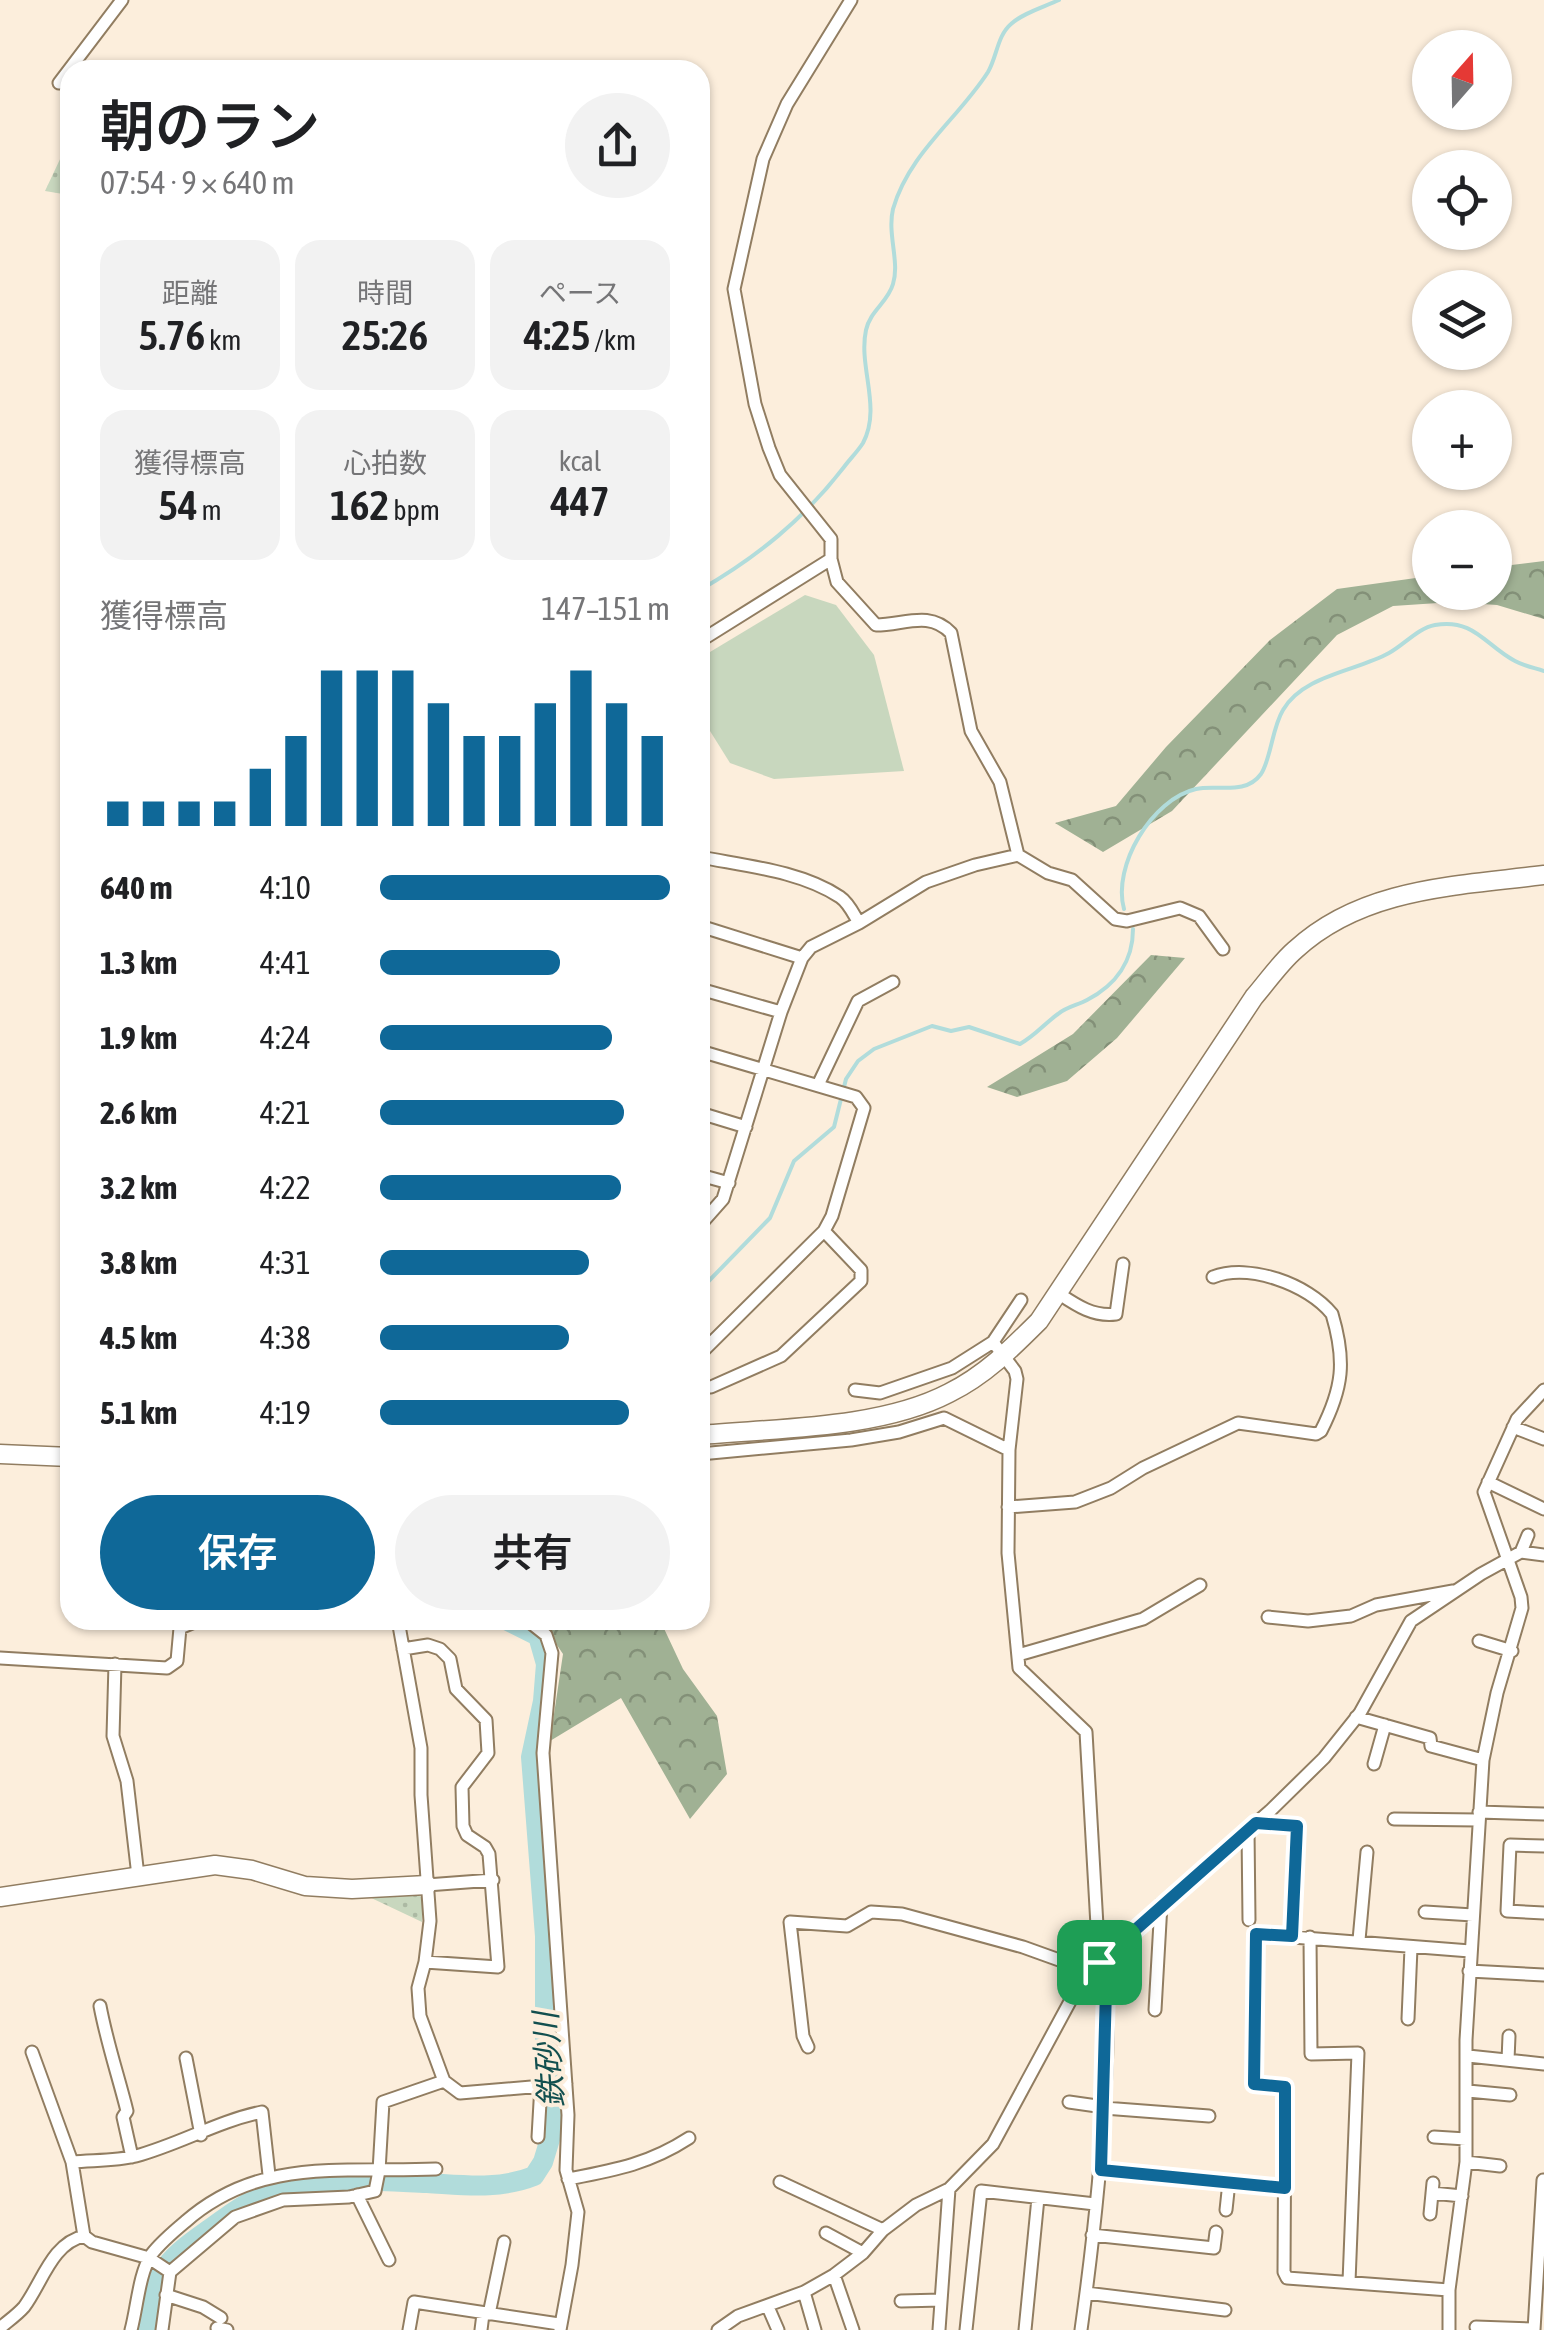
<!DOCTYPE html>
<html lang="ja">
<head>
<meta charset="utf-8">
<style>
	:root { --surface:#fff; --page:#f2f2f2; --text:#202124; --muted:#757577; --accent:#0f6898 }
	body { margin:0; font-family:"Asap Condensed","Noto Sans JP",sans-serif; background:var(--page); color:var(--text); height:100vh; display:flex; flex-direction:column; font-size:38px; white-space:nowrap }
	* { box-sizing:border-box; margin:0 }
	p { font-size:32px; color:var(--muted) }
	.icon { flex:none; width:55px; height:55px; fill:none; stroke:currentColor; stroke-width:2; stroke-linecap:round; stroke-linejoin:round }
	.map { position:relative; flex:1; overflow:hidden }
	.details { position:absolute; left:60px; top:60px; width:650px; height:1570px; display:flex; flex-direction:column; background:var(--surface); border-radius:30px; box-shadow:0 2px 8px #0004 }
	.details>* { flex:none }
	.needle { width:65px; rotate:20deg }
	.buttons { position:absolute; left:1412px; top:30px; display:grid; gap:20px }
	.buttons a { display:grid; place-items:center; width:100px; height:100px; border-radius:50%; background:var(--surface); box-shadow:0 2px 8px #0004; font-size:50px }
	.pin { position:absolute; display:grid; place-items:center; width:85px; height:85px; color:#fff; margin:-42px; border-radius:20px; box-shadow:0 5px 15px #0006 }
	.round { display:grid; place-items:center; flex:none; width:105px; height:105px; border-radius:52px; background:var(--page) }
	.headline { display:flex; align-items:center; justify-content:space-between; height:170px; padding:0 40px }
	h1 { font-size:55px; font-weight:600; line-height:75px }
	.stats { display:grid; grid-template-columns:repeat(3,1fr); gap:15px; height:170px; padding:10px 40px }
	.stats div { display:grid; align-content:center; border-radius:25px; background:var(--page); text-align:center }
	.stats b { font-size:42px; font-weight:600 }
	.stats small { font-size:28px; font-weight:400 }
	.stats p { font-size:28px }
	.chart { height:280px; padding:20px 40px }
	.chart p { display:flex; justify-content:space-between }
	.chart svg { width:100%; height:180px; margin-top:10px; stroke:var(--accent); stroke-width:6 }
	.action { display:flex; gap:20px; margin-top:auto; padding:20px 40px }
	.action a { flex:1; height:115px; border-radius:60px; background:var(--accent); color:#fff; font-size:40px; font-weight:600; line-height:115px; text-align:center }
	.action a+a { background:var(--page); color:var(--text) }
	ul { padding:0 40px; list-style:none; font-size:32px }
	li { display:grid; grid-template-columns:160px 120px 1fr; align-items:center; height:75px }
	li i { height:25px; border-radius:12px; background:var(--accent) }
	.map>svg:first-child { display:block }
	.grass { fill:url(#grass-dots) }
	.forest { fill:url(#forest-crowns) }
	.pitch { fill:#c8d7be }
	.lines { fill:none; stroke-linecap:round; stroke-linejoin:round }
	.stream { stroke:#b1dcdb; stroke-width:4 }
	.river { stroke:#b1dcdb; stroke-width:20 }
	.street-casing { stroke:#917d61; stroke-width:15 }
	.secondary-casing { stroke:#917d61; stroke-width:21 }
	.street { stroke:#fff; stroke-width:11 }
	.secondary { stroke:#fff; stroke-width:18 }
	.route-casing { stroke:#fff; stroke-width:20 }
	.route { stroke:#0f6898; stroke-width:12 }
	.labels { text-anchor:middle; stroke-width:8; stroke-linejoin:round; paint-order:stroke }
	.water-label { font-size:32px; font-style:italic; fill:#124f4f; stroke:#fceedc }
</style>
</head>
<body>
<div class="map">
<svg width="1544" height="2330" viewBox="0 0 1544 2330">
	<defs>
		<pattern id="grass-dots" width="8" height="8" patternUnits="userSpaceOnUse" patternTransform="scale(2.5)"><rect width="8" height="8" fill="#c8d7be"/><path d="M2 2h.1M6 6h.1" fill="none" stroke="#acb9a3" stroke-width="1.8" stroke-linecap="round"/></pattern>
		<pattern id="forest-crowns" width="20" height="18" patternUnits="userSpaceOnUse" patternTransform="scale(2.5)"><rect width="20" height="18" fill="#a0b194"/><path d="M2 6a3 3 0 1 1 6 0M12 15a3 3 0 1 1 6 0" fill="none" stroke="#839078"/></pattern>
	</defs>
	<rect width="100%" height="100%" fill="#fceedc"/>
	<path class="grass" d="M70,138V181L63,194L45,191Z
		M415,1892L422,1898V1922L365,1895Z"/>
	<path class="forest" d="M1544,561V619L1497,605L1453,602L1393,606L1337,635L1172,811L1103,852L1055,823L1116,806L1166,747L1270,640L1337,589L1430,576V592H1495V567Z
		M1151,955L1185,958L1117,1038L1067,1081L1017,1097L987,1087L1073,1034Z
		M540,1620H660L683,1669L717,1716L727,1774L690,1819L621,1698L550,1741L563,1654Z"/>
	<path class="pitch" d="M805,595L836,605L874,655L904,771L774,779L730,763L700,715V658Z"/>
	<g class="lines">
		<path class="stream" d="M700,590C757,557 804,519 844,467C850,459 858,451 863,443C882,407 858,367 866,330C870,311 888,302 893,284C900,262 887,234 893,209C909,153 958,119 988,72C997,57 997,36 1011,24C1023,13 1044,7 1059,0
			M1124,909C1112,866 1152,799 1196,789C1217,784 1245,796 1261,774C1271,759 1272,728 1283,710C1303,675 1357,671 1389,653C1404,645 1418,628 1435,625C1474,618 1486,646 1515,661C1524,666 1535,668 1544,671
			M700,1290L770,1218L794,1161L834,1127L846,1079L858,1061L874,1049L932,1026L951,1031L969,1027L1020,1044C1036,1035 1044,1024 1058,1014C1066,1007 1078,1005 1087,1000C1116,985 1133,961 1133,929"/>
		<path class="river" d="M148,2330C155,2273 161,2263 208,2230C225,2218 239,2206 259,2197C309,2175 374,2181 427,2183C464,2185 499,2190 534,2176L543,2162L553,2129L545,2053V1936L531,1757L543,1701L546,1664L538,1636L506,1620"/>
		<defs>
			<path id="street" d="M851,0L787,104L763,159L734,289L755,404L769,448L780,475L831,539V559L837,582L876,625C904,625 929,610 951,633L971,731L1000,782L1018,855L1048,873L1072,880L1115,919L1127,921L1180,908L1199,916L1223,949
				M59,83L122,0
				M700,641L831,559
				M700,857C746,866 801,871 840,897C849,903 854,915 859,923
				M700,926L802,958
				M700,989L781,1012
				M700,1051L856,1097L864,1108L832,1216L824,1231L700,1354
				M818,1085L858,1001L893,982
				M700,1113L746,1127
				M700,1175L729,1183
				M700,1225L723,1199L781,1012L802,958L811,947L859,923L926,882L975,865L1018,855
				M1058,1293C1076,1305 1093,1317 1116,1314L1123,1264
				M993,1342L1015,1371L1017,1379L1009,1450L1008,1553L1019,1668L1086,1732L1099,1961C1111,2004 1107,2048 1105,2092C1101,2172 1092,2251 1081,2330
				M700,1387H711L781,1356L861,1281V1270L824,1231
				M855,1390L880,1393L952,1368L993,1342L1021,1300
				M1513,1427L1544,1439
				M700,1454L851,1440L899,1432L944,1418L1009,1450
				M1488,1482L1544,1509
				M1008,1507L1075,1502L1111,1488L1143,1468L1238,1423L1316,1434L1321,1431C1343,1388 1346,1361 1332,1314C1308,1284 1249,1263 1213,1277
				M1521,1552L1528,1535
				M1268,1617L1308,1621L1351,1616L1376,1605L1453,1591
				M527,1620L546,1635L552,1653L543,1753L568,2115L566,2170L578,2212L572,2265L560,2330
				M1479,1641L1512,1651
				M403,1649L428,1645L440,1649L450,1659L456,1689L486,1720L488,1753L462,1787L463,1826L467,1835L485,1847L489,1854L498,1967L425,1962
				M1018,1655L1143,1619L1200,1585
				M0,1658L167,1668L177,1661L180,1628L199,1620
				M115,1664L113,1736L127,1781L138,1876
				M1356,1717L1430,1738L1431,1746L1483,1760
				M1374,1764L1385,1725
				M1479,1812L1544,1814
				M1394,1819L1478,1820
				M1256,1823L1297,1826L1292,1936
				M1248,1830L1249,1920
				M1544,1846L1510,1845L1507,1911L1544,1913
				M427,1885L493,1880
				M1425,1912L1473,1915
				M1310,1937L1311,2054L1358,2053L1349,2282
				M1359,1940L1367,1852
				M1469,1971L1544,1975
				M100,2006C107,2043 118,2075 127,2111L123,2117L132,2157
				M1155,2010L1161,1904
				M1408,2019L1411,1948
				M808,2047L803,2036L790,1922L847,1926L871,1912L902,1914L1023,1947L1087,1970
				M32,2052L72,2162
				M1468,2056L1544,2064
				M186,2058L201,2135
				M1508,2060L1509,2036
				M444,2081L460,2093L566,2084
				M1468,2091L1510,2095
				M1069,2102L1104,2107
				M1104,2108L1209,2116
				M538,2137L541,2085
				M1434,2137L1466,2139
				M1466,2162L1500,2166
				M1101,2170L1285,2188
				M568,2179C615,2170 649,2164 689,2138
				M780,2182L883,2230
				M1432,2193L1462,2196
				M357,2195L389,2260
				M1226,2210L1229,2182
				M1430,2214L1433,2183
				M826,2233L863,2253
				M1092,2235L1214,2248L1216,2232
				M84,2236L92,2242L149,2258L170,2272
				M834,2275L853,2330
				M1449,2290L1287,2278L1284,2272L1285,2087L1253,2084L1255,1934L1470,1951
				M804,2292L815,2330
				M1086,2293L1225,2310
				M166,2295L203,2307L221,2318
				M901,2301L941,2300
				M768,2307L778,2330
				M489,2314L504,2242
				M1476,2327L1534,2329
				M0,2328C8,2321 17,2315 24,2307C42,2283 52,2243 84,2236L72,2162C93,2160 116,2161 136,2156C180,2144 218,2121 262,2112L269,2175
				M217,2328L227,2330
				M131,2330C137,2308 139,2274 151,2255C160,2243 173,2232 185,2222C260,2156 344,2173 436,2169
				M162,2330L170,2272L235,2217L283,2200L349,2197L375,2191L379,2171L383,2102L444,2081L420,2016L418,1988L425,1962L430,1921L421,1795V1748L398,1620
				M409,2330L414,2302L559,2324
				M481,2330L483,2314
				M718,2330L738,2316L804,2292L834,2275L863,2253L883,2230L916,2205L949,2189L993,2144L1087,1970L1270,1811L1324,1758L1360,1713L1411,1621L1481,1574L1521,1552L1544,1555
				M939,2330L949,2189
				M966,2330L981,2191L1095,2204
				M1025,2330L1038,2198
				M1449,2330V2290L1466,2162V2040L1483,1760L1497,1693L1522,1608L1521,1597L1484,1492L1517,1419L1544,1390
				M1534,2330L1543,2180"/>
			<path id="secondary" d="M700,1435C777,1428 880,1429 949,1393C985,1375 1011,1349 1039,1321L1254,997C1267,982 1280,963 1295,950C1363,887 1458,886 1544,875
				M0,1454L70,1457
				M0,1897L215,1865L252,1870L305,1886L352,1889L427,1885"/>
		</defs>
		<use href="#street" class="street-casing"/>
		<use href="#secondary" class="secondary-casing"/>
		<use href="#street" class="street"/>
		<use href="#secondary" class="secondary"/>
	</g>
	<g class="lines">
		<defs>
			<path id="route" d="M1256,1823L1297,1826L1292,1936L1256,1934L1254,2084L1285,2087V2188L1101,2170L1106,1989L1099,1962Z"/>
		</defs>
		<use href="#route" class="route-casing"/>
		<use href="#route" class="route"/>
	</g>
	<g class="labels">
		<g class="water-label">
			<text transform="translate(549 2060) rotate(-94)" y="11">鉄砂川</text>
		</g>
	</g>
</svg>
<div class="buttons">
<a><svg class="needle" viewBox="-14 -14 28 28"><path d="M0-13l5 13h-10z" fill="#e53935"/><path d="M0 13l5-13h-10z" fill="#757577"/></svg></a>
<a><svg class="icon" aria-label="locate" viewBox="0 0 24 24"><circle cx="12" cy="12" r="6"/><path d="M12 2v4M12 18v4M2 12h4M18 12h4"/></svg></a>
<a><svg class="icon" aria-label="layers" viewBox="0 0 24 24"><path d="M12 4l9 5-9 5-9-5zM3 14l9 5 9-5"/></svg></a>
<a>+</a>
<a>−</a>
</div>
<div class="pin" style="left:1099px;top:1962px;background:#1e9e55"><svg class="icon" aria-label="arrive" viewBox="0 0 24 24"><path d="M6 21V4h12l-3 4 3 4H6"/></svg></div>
<section class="details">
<div class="headline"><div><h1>朝のラン</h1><p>07:54 · 9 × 640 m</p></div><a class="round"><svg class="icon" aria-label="share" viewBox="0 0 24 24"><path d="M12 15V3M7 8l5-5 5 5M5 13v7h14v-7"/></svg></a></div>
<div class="stats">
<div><p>距離</p><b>5.76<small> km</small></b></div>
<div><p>時間</p><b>25:26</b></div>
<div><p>ペース</p><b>4:25<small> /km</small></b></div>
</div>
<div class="stats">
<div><p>獲得標高</p><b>54<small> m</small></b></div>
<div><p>心拍数</p><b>162<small> bpm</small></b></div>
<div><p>kcal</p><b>447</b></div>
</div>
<div class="chart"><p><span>獲得標高</span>147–151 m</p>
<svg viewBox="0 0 160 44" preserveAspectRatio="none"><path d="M5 44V38M15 44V38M25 44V38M35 44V38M45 44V30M55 44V22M65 44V6M75 44V6M85 44V6M95 44V14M105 44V22M115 44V22M125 44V14M135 44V6M145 44V14M155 44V22"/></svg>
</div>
<ul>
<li><b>640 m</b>4:10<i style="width:100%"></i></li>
<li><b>1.3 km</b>4:41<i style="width:62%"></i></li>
<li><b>1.9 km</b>4:24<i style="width:80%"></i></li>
<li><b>2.6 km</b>4:21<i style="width:84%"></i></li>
<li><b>3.2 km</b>4:22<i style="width:83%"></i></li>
<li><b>3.8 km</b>4:31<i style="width:72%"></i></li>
<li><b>4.5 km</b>4:38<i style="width:65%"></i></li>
<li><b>5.1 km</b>4:19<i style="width:86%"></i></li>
</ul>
<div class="action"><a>保存</a><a>共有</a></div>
</section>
</div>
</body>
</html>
